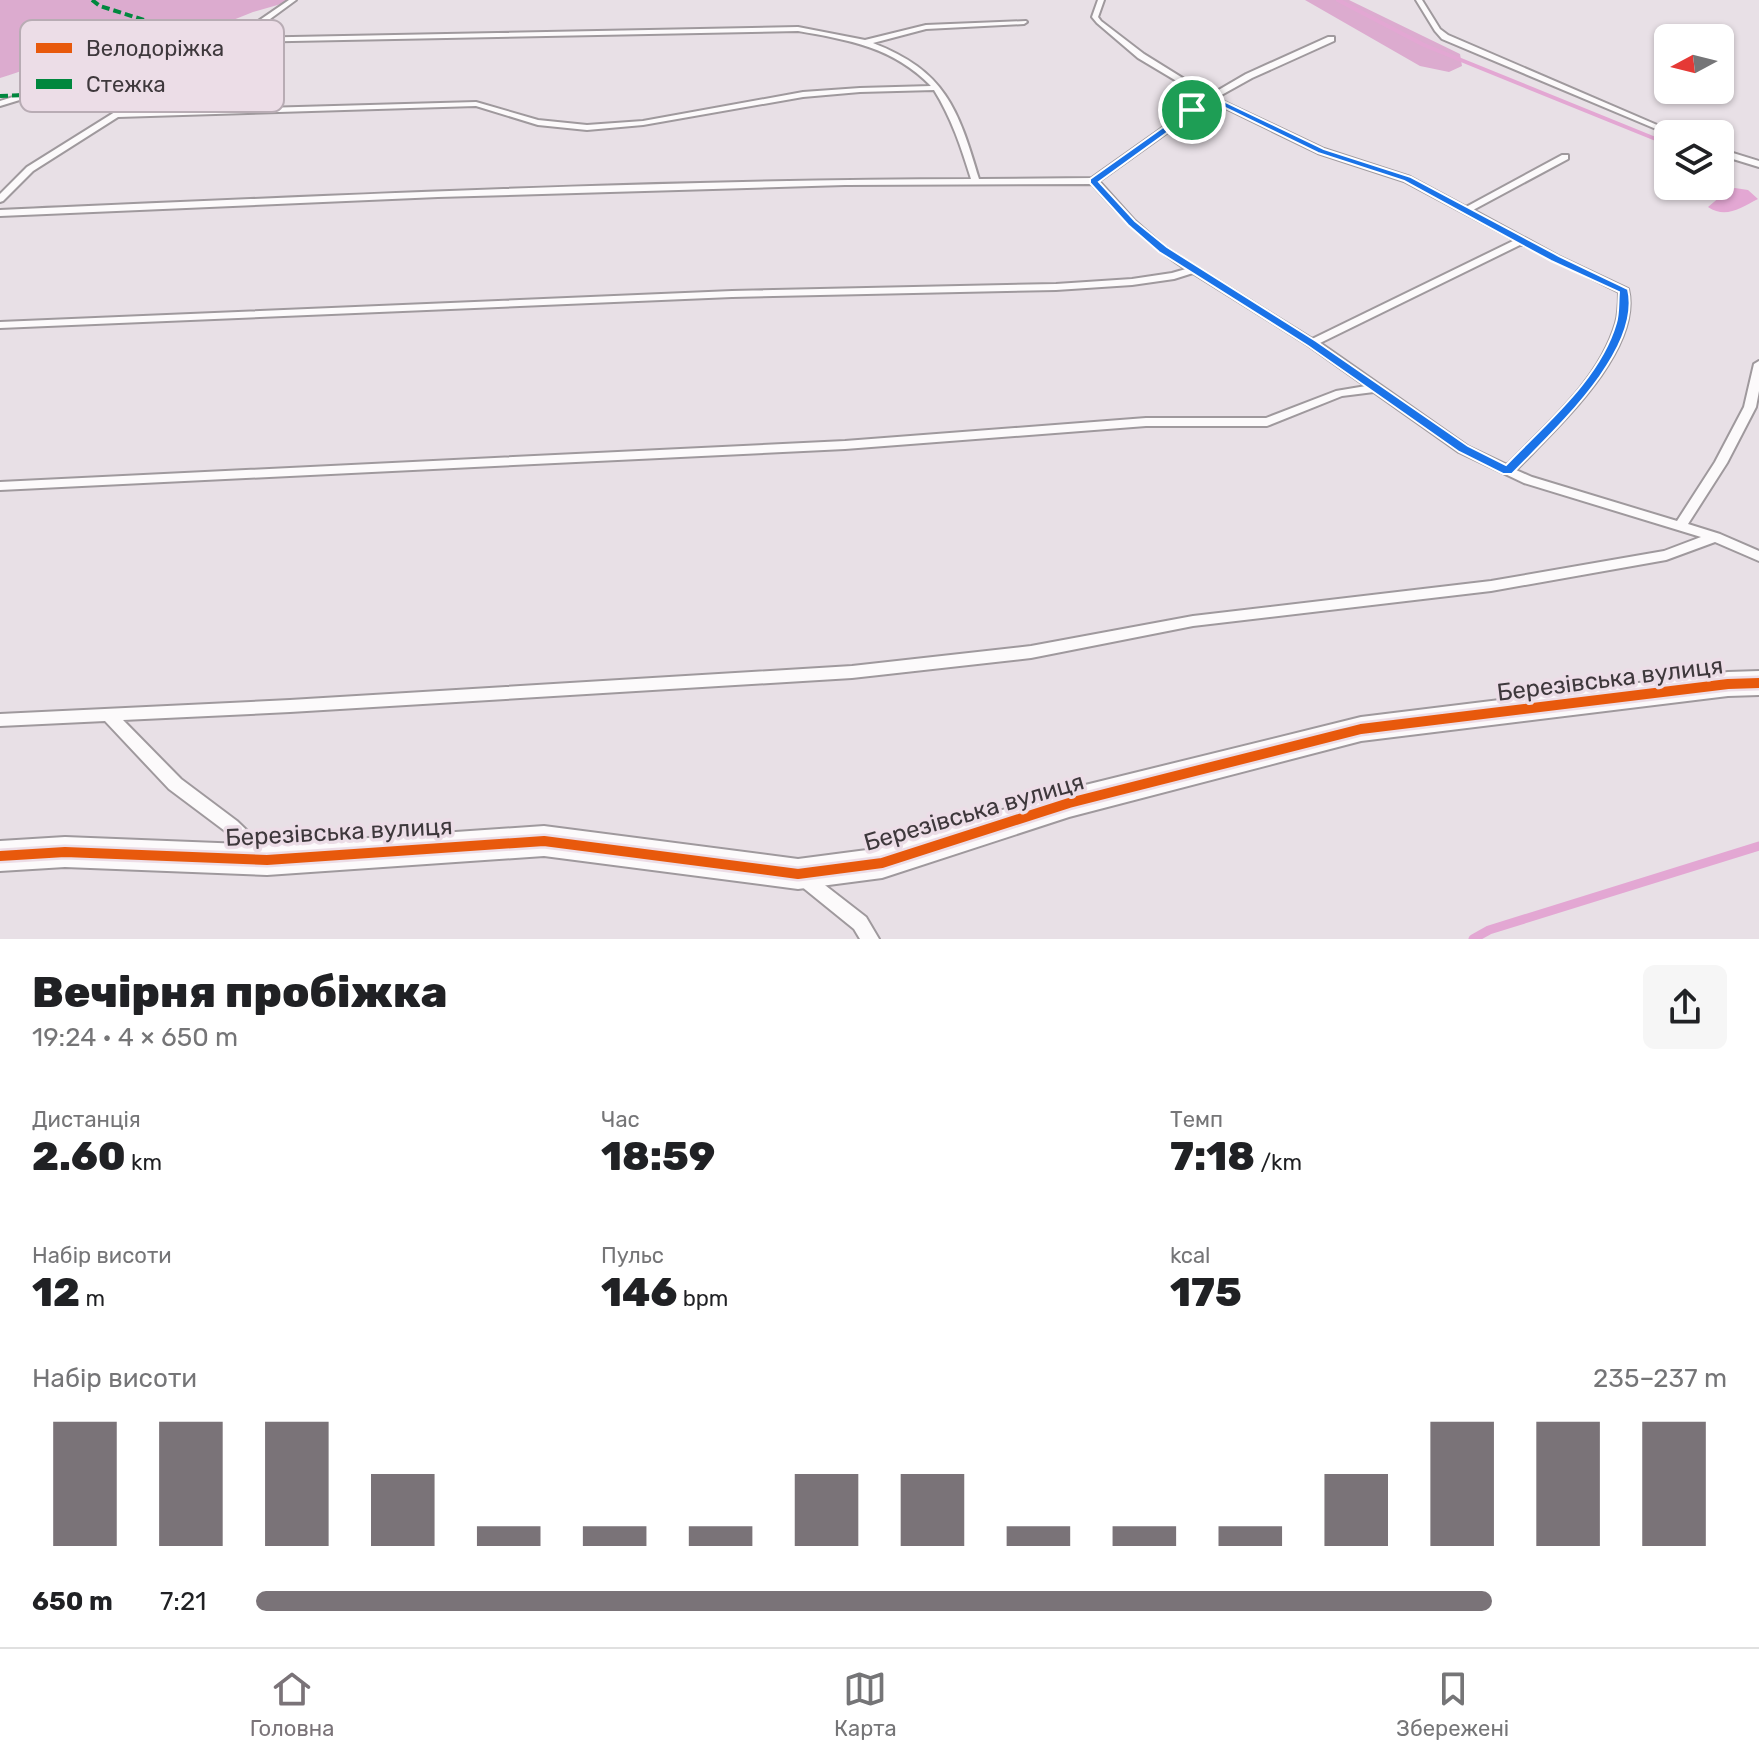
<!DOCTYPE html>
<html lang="uk">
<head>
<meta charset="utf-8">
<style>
	:root { --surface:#fff; --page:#f6f6f6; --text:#202124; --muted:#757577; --line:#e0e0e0; --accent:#7a7378 }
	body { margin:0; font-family:Rubik,sans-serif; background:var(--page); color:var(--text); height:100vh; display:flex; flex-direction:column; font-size:30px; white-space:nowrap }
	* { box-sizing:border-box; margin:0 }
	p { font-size:26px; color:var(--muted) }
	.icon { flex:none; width:44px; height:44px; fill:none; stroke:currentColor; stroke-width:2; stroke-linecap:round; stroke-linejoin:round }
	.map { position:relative; height:939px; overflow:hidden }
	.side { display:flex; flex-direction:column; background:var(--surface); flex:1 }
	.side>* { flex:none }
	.needle { width:52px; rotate:263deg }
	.controls { position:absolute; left:1654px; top:24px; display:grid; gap:16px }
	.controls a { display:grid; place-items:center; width:80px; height:80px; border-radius:12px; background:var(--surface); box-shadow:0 2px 6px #0004; font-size:40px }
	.pin { position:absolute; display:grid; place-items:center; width:68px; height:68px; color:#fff; margin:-34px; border:4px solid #fff; border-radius:50%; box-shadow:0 2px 8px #0007 }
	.round { display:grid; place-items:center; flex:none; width:84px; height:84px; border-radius:12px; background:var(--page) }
	.headline { display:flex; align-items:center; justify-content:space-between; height:136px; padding:0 32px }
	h1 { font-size:44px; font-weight:800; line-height:60px }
	.figures { display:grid; grid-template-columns:repeat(3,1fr); gap:12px; height:136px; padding:8px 32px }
	.figures div { display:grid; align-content:center }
	.figures b { font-size:40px; font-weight:800 }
	.figures small { font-size:22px; font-weight:400 }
	.figures p { font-size:22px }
	.chart { height:224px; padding:16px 32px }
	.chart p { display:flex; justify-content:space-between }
	.chart svg { width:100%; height:144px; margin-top:8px; stroke:var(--accent); stroke-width:6 }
	ul { padding:0 32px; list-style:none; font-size:26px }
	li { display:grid; grid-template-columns:128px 96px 1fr; align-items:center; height:60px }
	li i { height:20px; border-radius:10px; background:var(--accent) }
	.tab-bar { display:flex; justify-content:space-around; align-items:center; height:112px; border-top:2px solid var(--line); background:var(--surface); font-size:22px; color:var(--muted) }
	.tab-bar a { display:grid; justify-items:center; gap:4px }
	.tab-bar .active { color:var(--accent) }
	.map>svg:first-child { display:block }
	.forest { fill:#dcabcf }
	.water { fill:#e3a7d3 }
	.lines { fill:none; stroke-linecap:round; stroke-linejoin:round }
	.stream-far2 { stroke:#e3a7d3; stroke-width:4 }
	.stream-far1 { stroke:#e3a7d3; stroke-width:6 }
	.stream { stroke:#e3a7d3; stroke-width:9 }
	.lane-casing { stroke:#9f999d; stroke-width:4 }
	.street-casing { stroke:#9f999d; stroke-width:4 }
	.lane { fill:#fcfafb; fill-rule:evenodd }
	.street { fill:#fcfafb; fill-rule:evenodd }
	.quiet { stroke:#00873e; stroke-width:4; stroke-dasharray:8 4; stroke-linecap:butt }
	.cycleway-casing { stroke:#ecdde7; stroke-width:15 }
	.cycleway { stroke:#e8590c; stroke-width:10 }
	.route { fill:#1a73e8; stroke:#fff; stroke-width:2; fill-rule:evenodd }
	.labels { text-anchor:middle; stroke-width:7; stroke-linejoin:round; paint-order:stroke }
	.near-street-label { font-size:24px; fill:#3e383c; stroke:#ecdde7 }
	.key { fill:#ecdde7; stroke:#b8acb4; stroke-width:2 }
	.key-label { font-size:22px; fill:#3e383c }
</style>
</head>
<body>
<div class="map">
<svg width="1759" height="939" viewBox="0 0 1759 939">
	<rect width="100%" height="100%" fill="#e8e0e6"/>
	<path class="forest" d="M0,0H295L253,12L161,49L144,51L134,36C92,36 43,66 0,78Z
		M1305,0H1349L1460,54L1462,66L1449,72L1420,66Z"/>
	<path class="water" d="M1735,188L1748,190L1758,199C1740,208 1726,219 1708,207L1727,191Z"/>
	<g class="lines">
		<path class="stream-far2" d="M1338,0L1424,45L1668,144"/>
		<path class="stream-far1" d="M1720,162L1729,165"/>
		<path class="stream" d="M1473,939L1489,930L1759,846"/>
		<defs>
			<path id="lane" d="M289,0H296L244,38L798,27L865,40L926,25L1026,21L1027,22L1024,24L926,29L873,43C945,71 958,108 979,179L1092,178L1205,98L1138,58L1097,23L1092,17L1098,0H1104L1098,17L1101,21L1144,54L1210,95L1246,74L1328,37H1334V41L1252,78L1216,98L1324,149L1410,177L1466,207L1562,155H1568V159L1473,210L1558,256L1628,289C1643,350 1555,429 1516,470L1532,477L1677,521L1715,462L1744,407L1754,364L1759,361V391L1756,407L1727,463L1688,524L1720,534L1759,551V561L1715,542L1666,560L1491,591L1193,626L1031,658L852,678L290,712L123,720L181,779L237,821L267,850L269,855L267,860L261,862L255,860L225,831L169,789L105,721L0,726V714L290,700L852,666L1031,646L1193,616L1491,581L1664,551L1701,537L1524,483L1459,452L1374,392L1342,396L1267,426H1146L845,449L0,490V482L845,441L1146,418H1266L1336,391L1366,386L1308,345L1193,273L1174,279L1132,285L1056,290L732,297L0,328V322L732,291L1056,284L1132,279L1172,273L1186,269C1147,244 1122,218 1092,184L845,185L438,197L0,216V210C323,196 647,180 971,179C961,147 952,119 934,90L860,92L803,97L643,125L587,130L538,125L476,106L118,117L33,171L3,201L0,202V194L27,167L222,45L140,63L0,106V101L135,59L232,39ZM798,31C849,40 893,47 931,86L860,88L803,92L643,121L587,125L538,120L476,102L126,112L237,42ZM1211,101L1318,153L1404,181L1515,240L1312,339L1166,248L1135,221L1099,181ZM1522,244L1619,292C1619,303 1619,313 1616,323C1599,381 1547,423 1507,465L1467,446L1320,343Z
				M1416,0H1422L1440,29L1448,35L1678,134H1668L1442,39L1435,31Z
				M1720,149L1759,161V167L1720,155Z
				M802,869L808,872L866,917L879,939H860L854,929L796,882L794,877L796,872Z"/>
			<path id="street" d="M1759,671V695L1728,696L1361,741L1069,817L882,878L798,889L544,856L267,875L65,867L0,871V841L65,837L267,845L544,826L798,859L882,848L1069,789L1361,717L1728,672Z"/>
		</defs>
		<use href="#lane" class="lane-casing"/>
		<use href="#street" class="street-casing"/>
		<use href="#lane" class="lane"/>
		<use href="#street" class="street"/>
		<path class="quiet" d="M92,0L100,6L163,26L196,48
			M0,96L27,95"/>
		<defs>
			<path id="cycleway" d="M0,856L65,852L267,860L544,841L798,874L882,863L1069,803L1361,729L1728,684L1759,683"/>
		</defs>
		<use href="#cycleway" class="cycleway-casing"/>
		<use href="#cycleway" class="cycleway"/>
	</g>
	<path class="route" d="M1207,96H1213L1324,149L1411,177L1559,256L1628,289C1643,351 1552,432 1512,474H1503L1459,452L1308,346L1159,252L1128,225L1090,183V179ZM1211,101L1318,153L1404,181L1551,261L1619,292C1618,302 1619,314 1616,323C1600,379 1545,424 1506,465L1468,446L1316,341L1167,247L1135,221L1099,182Z"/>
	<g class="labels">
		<g class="near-street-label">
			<text transform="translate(1610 679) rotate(-7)" y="8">Березівська вулиця</text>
			<text transform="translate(974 812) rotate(-16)" y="8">Березівська вулиця</text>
			<text transform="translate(339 832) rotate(-3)" y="8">Березівська вулиця</text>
		</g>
	</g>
	<rect x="20" y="20" width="264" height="92" rx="12" class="key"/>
	<rect x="36" y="43" width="36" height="10" fill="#e8590c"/>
	<rect x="36" y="79" width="36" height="10" fill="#00873e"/>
	<g class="key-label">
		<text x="86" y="56">Велодоріжка</text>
		<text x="86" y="92">Стежка</text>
	</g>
</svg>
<div class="controls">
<a><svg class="needle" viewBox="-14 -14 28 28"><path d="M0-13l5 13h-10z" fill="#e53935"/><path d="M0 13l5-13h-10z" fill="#757577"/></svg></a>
<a><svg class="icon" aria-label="layers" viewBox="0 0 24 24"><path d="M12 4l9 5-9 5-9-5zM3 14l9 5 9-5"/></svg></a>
</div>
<div class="pin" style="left:1192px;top:110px;background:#1e9e55"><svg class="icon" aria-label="arrive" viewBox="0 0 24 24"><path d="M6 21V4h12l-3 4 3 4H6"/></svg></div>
</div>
<section class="side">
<div class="headline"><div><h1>Вечірня пробіжка</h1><p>19:24 · 4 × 650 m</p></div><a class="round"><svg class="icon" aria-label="share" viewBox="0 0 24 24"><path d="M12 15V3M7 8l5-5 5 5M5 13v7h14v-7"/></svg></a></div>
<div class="figures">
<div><p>Дистанція</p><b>2.60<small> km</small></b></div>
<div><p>Час</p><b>18:59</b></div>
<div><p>Темп</p><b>7:18<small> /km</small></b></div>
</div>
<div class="figures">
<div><p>Набір висоти</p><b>12<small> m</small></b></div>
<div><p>Пульс</p><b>146<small> bpm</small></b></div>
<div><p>kcal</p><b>175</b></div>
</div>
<div class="chart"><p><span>Набір висоти</span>235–237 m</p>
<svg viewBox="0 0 160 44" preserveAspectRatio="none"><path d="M5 44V6M15 44V6M25 44V6M35 44V22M45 44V38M55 44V38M65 44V38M75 44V22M85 44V22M95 44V38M105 44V38M115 44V38M125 44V22M135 44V6M145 44V6M155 44V6"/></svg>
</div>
<ul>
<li><b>650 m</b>7:21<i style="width:84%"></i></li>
</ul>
</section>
<nav class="tab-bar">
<a class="active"><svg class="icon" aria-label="home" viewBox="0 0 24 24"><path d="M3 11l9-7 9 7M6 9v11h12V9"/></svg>Головна</a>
<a><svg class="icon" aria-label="map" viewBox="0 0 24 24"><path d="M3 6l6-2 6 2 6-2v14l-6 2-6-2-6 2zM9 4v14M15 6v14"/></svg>Карта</a>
<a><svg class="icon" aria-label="saved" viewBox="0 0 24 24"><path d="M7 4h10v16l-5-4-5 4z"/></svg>Збережені</a>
</nav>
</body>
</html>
